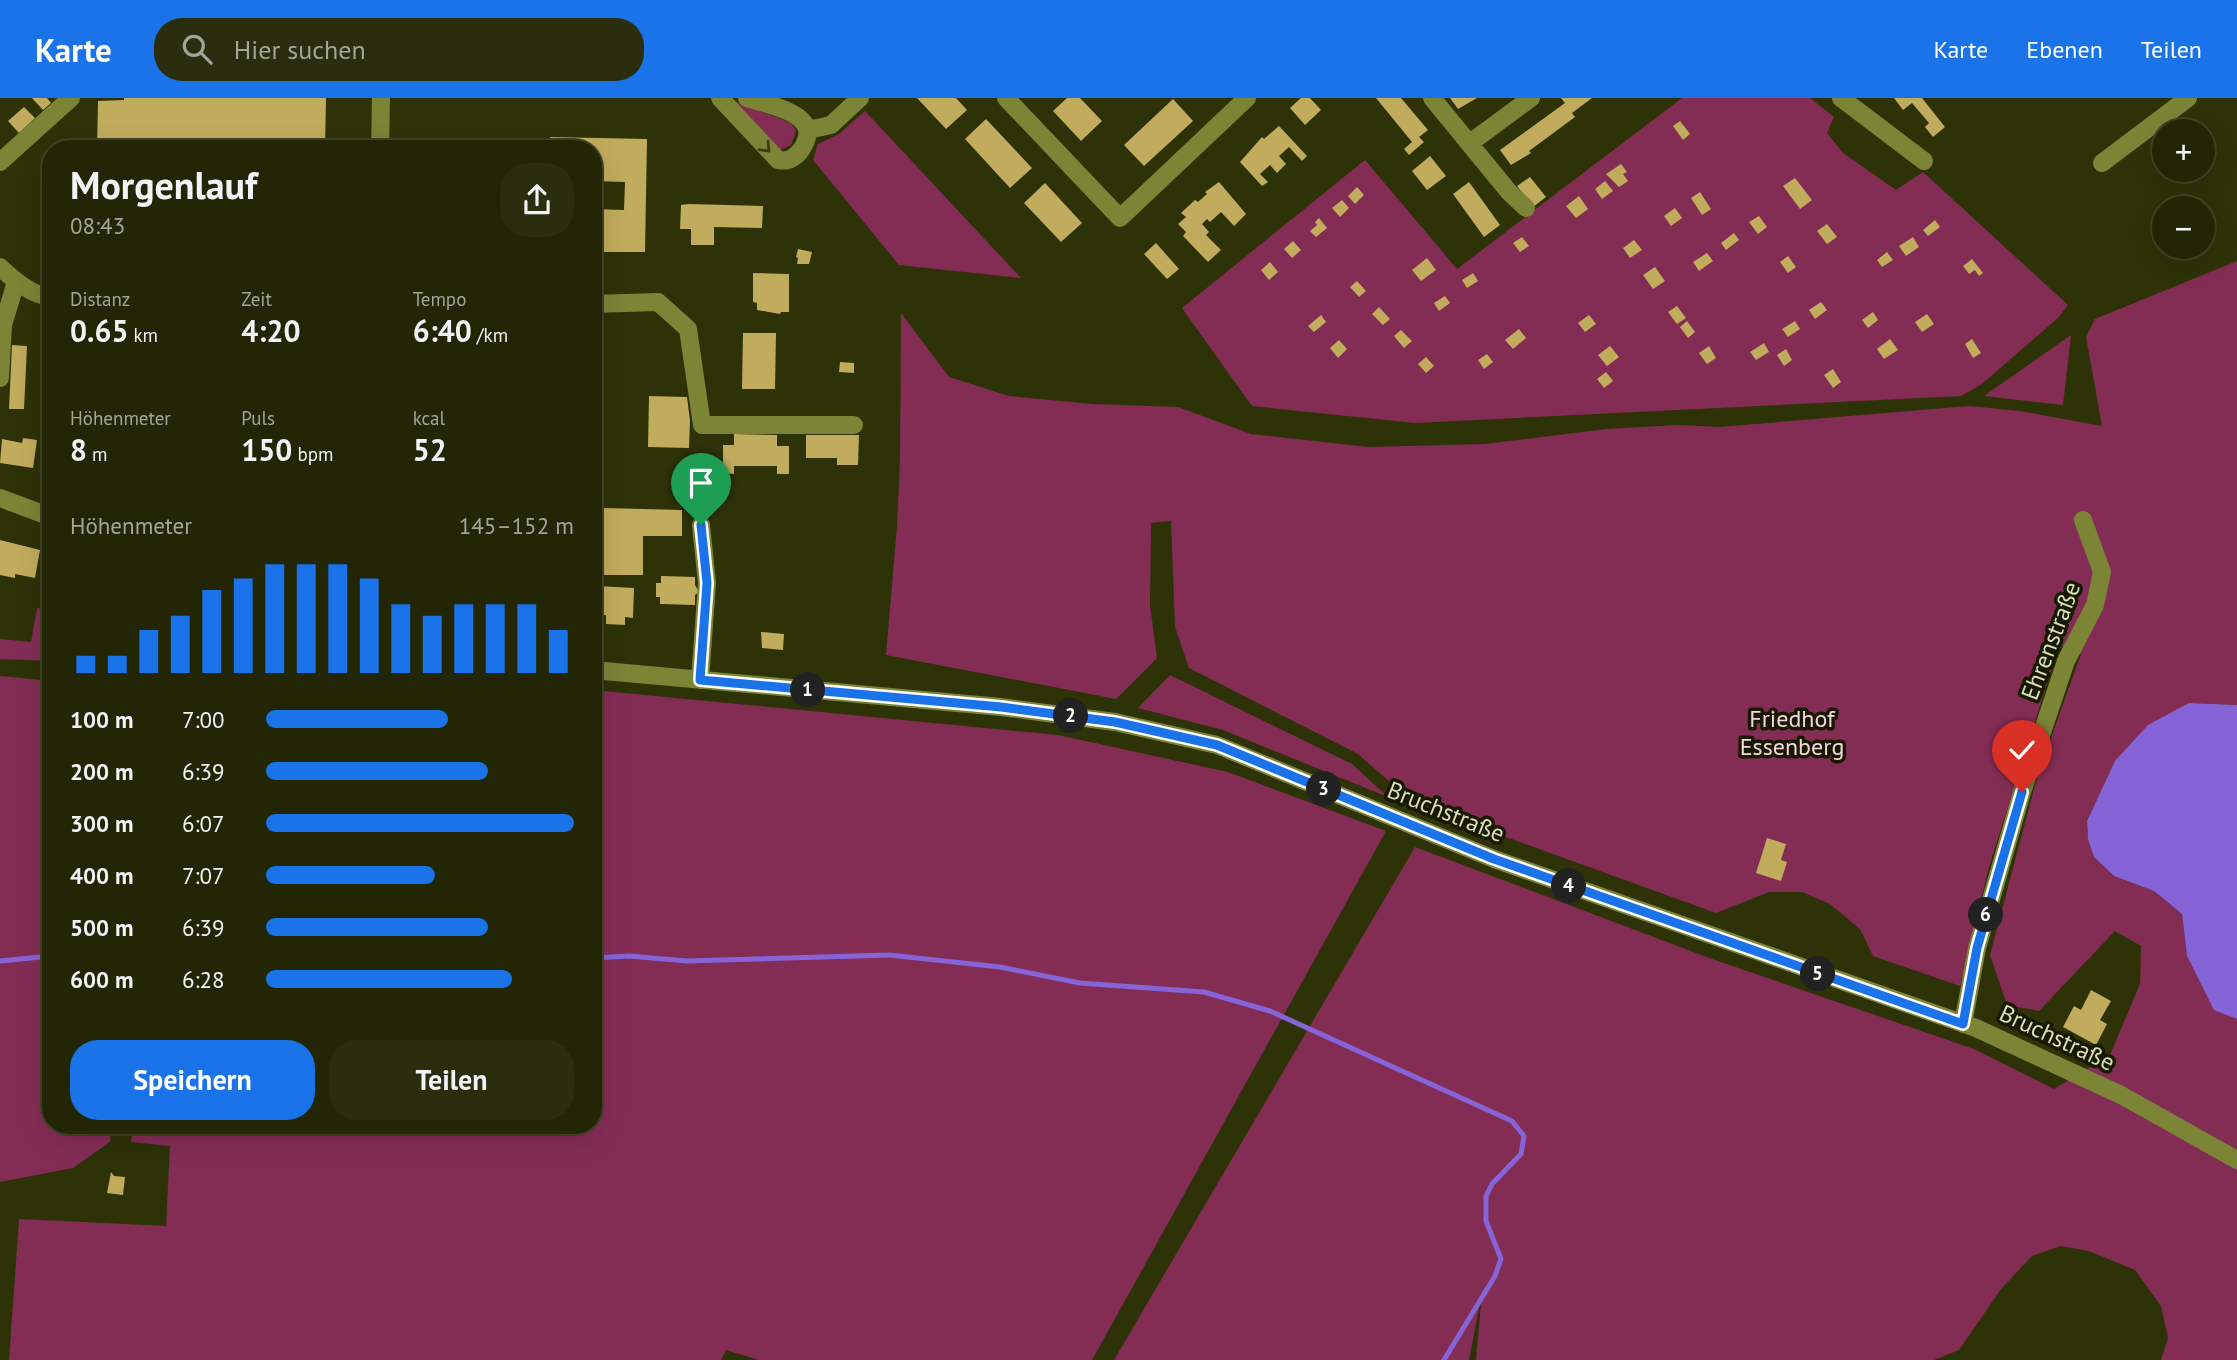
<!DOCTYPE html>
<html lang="de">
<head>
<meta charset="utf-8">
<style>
	:root { --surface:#222605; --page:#2a2e0f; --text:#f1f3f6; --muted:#a2a59a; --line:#3f4327; --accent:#1a73e8 }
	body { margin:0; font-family:"PT Sans",sans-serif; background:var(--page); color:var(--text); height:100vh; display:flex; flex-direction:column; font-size:26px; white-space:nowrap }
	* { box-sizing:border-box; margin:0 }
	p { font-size:23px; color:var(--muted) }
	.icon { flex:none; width:38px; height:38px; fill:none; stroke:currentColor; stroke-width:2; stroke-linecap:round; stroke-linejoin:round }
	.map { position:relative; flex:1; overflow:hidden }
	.sheet { position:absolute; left:42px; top:42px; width:560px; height:994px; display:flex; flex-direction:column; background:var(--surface); border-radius:28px; box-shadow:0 7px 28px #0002,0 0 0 2px var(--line) }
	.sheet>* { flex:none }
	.controls { position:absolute; left:2152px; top:21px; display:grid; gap:14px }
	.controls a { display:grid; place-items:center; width:63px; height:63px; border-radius:50%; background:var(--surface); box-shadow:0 7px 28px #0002,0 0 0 2px var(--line); font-size:35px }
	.pin { position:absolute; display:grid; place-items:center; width:60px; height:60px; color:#fff; margin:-72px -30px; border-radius:50% 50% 50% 0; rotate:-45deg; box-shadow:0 0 7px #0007 }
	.pin .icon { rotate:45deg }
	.km { position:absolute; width:35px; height:35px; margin:-18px; border-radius:50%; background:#222; color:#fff; font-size:19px; line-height:35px; text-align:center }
	.round { display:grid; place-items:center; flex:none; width:74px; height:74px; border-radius:28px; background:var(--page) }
	.head { display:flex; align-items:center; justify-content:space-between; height:119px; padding:0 28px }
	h1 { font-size:38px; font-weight:800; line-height:52px }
	.stats { display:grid; grid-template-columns:repeat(3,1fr); gap:10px; height:119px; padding:7px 28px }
	.stats div { display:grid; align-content:center }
	.stats b { font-size:30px; font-weight:800 }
	.stats small { font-size:19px; font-weight:400 }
	.stats p { font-size:19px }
	.chart { height:196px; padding:14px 28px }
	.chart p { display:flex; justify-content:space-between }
	.chart svg { width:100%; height:126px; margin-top:7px; stroke:var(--accent); stroke-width:6 }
	.cta { display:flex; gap:14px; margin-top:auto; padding:14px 28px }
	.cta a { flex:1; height:80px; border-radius:28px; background:var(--accent); color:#fff; font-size:28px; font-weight:800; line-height:80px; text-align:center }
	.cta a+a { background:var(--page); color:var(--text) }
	ul { padding:0 28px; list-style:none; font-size:23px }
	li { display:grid; grid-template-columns:112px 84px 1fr; align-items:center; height:52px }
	li i { height:18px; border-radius:9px; background:var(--accent) }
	header { display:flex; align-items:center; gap:42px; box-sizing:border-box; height:98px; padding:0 35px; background:var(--accent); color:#fff }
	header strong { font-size:33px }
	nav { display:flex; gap:38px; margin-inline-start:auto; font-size:24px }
	.search { width:490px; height:63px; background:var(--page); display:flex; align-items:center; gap:18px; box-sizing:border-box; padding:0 24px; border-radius:28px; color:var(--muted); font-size:26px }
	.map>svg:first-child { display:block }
	.green { fill:#832d55 }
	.water { fill:#8664d7 }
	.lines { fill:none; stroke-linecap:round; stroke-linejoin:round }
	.stream { stroke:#8664d7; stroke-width:5 }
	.building { fill:#c1ab5c }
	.minor { stroke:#7c8436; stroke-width:18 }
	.oneway { stroke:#3a3e13 }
	.route-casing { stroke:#fff; stroke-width:14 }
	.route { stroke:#1a73e8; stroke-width:9 }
	.labels { text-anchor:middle; stroke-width:7; stroke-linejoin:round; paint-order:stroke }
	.street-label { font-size:24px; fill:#d9dfb9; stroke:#171900 }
	.park-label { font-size:24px; fill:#f6d4e0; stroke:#171900 }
</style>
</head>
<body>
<header>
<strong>Karte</strong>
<div class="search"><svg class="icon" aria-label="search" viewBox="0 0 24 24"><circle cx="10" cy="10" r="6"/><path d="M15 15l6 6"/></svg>Hier suchen</div>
<nav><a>Karte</a><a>Ebenen</a><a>Teilen</a></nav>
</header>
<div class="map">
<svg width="2237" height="1262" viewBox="0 0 2237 1262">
	<rect width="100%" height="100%" fill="#2e3207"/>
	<path class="green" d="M1682,0H1810L1834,19L1827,35L1843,55L1896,92L1923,74L2068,207L2058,220L1982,286L1961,298L1415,325L1252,308L1182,210L1365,62L1457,171Z
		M732,2L791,25L796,33L791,47L780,52Z
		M865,13L1021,180L899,167L813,62L818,46L839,36Z
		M2237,163V607L2189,605L2115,663L2087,723L2088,741L2094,759L2114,778L2154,793L2182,816L2187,858L2214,911L2237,921V1262H2161L2168,1240L2161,1208L2135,1172L2089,1153L2061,1148L2032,1158L2001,1191L1959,1252L1934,1262H1476L1482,1195L1469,1262H1114L1415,749L1712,861L1974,951L2054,991L2110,957L2140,886L2141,848L2115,833L2039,913L2007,907L1990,857L2038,676L2081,556L2059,547L1989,769L1960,888L1873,858L1860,831L1830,806L1802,794H1769L1716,815L1415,706L1358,656L1189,570L1175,529L1171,423L1151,425L1150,507L1157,560L1116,601L886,557L897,428L900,360L901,215L949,279L1009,298L1092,306L1178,309L1251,336L1368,349L1485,346L1606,331L1679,327L1719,329L1969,308L2020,313L2102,328L2086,239L2095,221Z
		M2071,237L2063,307L1984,298Z
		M37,510L51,512V563L0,561V541L31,544Z
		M1170,577L1352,666L1388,699L1223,632L1138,610Z
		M0,578L51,583V1027H111L110,1044L73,1070L0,1084Z
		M593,592L1058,637L1228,674L1386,733L1092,1262H759L726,1252L721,1262H9L19,1121L166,1128L170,1048L131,1044L133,1027H593Z"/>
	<path class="water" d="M2189,605L2237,607V921L2214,912L2187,858L2182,816L2154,793L2114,778L2094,759L2088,741L2087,723L2115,663L2148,627Z"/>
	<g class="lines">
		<path class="stream" d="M593,860L629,858L687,863L889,857L1000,869L1080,885L1204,894L1270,913L1512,1023L1524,1038L1521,1056L1492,1086L1486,1098V1123L1501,1161L1495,1178L1444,1262
			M0,863L51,858"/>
	</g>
	<path class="building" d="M32,0H47L51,5L43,12Z
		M124,0H326L325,51H97L98,3L124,2Z
		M917,0H956L967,12L946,31Z
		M1067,0H1080L1102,23L1081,43L1053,13Z
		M1301,0H1310L1321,12L1305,27L1290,10Z
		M1376,0H1401L1428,32L1419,39L1424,44L1409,57L1404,51L1412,44Z
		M1450,0H1477L1458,11Z
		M1561,0H1592L1572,15L1575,19L1529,53L1531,55L1511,67L1500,52L1565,5Z
		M1894,0H1922L1945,29L1933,39L1925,29L1929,25L1912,5L1903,12Z
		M1173,1L1193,23L1144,68L1124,47Z
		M24,9L35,20L19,35L8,23Z
		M986,21L1032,70L1010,90L965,41Z
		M1680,23L1690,36L1683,42L1673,28Z
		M1279,28L1307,58L1302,63L1289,49L1279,58L1286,66L1277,75L1270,67L1260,76L1268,84L1262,88L1240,64L1262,39L1264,41Z
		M550,39L647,41L645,154H604L603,192H593V111L624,112L625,84L593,83V51H459V46L550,48Z
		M1430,58L1446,78L1427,92L1412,73Z
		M1621,66L1627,74L1623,76L1628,83L1619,89L1606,76Z
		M1530,79L1546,99L1533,109L1517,88Z
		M1795,80L1812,102L1800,111L1783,88Z
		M1605,83L1613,93L1602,101L1595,91Z
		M1219,84L1246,116L1234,128L1221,114L1210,124L1207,121L1202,126L1209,134L1206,137L1221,152L1208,164L1183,138L1186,134L1178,126L1186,119L1181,115L1195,102L1198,104L1207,96L1205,94Z
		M1469,84L1500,127L1484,139L1453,96Z
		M1045,85L1082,125L1061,144L1024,105Z
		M1357,89L1364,97L1355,106L1348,98Z
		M1700,94L1711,111L1702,117L1691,100Z
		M1579,98L1588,111L1576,120L1566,108Z
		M1342,102L1349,110L1340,119L1332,110Z
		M689,106L763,108L762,130L714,129V147H691V131H680L681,107Z
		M1675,110L1682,120L1671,128L1664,118Z
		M1759,118L1767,129L1758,136L1749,124Z
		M1319,120L1327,130L1316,139L1310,133L1317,127L1315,124Z
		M1935,122L1940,129L1928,138L1923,132Z
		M1827,126L1837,139L1827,146L1817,133Z
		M1734,135L1739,142L1726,152L1721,145Z
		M1522,139L1529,148L1520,154L1513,145Z
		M1913,139L1919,149L1906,158L1899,148Z
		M1634,142L1642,152L1630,160L1623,150Z
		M1293,143L1301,152L1292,160L1284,151Z
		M1156,145L1179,171L1167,181L1144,156Z
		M798,151L812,154L809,166H797L798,160L796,159Z
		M1887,154L1893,162L1882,169L1877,162Z
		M1707,155L1713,163L1699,173L1693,164Z
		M1788,158L1796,169L1788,175L1780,164Z
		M1427,160L1436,172L1421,183L1412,172Z
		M1972,161L1983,175L1979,178L1975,172L1969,176L1963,168Z
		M1270,164L1278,174L1269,182L1261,172Z
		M1655,169L1665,183L1653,191L1643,177Z
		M753,175L789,176V214H781L780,216L757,212V205L753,204Z
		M1473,175L1478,183L1467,190L1462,182Z
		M1357,183L1366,193L1359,199L1350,189Z
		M1445,198L1450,205L1439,213L1434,205Z
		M1821,204L1827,212L1815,221L1809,212Z
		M1677,208L1686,220L1677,226L1668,214Z
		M1379,209L1390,221L1383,227L1372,216Z
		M1873,214L1878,222L1868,230L1862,222Z
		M1927,216L1934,226L1922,234L1915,224Z
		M1321,217L1326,224L1314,234L1308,228Z
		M1589,217L1596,226L1585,234L1578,225Z
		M1687,223L1695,234L1688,240L1680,229Z
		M1795,223L1800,231L1788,239L1782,231Z
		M1519,231L1526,240L1513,251L1505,242Z
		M1401,232L1412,243L1404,250L1394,238Z
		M743,235H776L775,291H742Z
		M1890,241L1898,252L1884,261L1877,251Z
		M1972,241L1981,255L1973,260L1965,246Z
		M1339,242L1347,251L1338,260L1330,250Z
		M1764,245L1769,254L1756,262L1750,254Z
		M12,247L27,248L24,311H9Z
		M1610,248L1619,259L1607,268L1598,257Z
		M1709,248L1716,260L1707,266L1699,255Z
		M1786,251L1792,262L1784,268L1777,257Z
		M1487,256L1493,264L1484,271L1478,262Z
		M1426,259L1434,268L1426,275L1418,266Z
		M840,264L854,265V275L839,274Z
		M1833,271L1841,284L1833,290L1824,277Z
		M1606,274L1613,283L1604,290L1597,281Z
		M649,298L687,299L690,323L689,350L648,349Z
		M734,336L777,337V348H789V376H777V368H734V376L723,375V347H734Z
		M806,337H859L858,367H837V360H806Z
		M23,340L37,342L33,370L0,365L2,341L22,345Z
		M604,410L682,412V438H643V477H603Z
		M0,442L40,452L35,480L15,476V480L0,477Z
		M661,478L695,479V487L699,494L695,497V507L660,506V499H656V485H661Z
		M597,488L634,490L633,520L625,519V527L606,526V517H596Z
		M761,534L784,536L783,552L762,550Z
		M1767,740L1786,746L1781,762L1787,764L1781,783L1756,775Z
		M2091,892L2111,903L2100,922L2107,926L2096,947L2063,929L2074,908L2081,912Z
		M111,1074L114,1078L125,1079L123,1097L107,1095Z"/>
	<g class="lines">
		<path class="minor" d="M720,0L778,62C788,64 795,60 801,52C826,16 771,8 747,0
			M1006,0L1120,120L1247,0
			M1432,0L1509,94L1526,110
			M1841,0L1924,63
			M808,32L831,27L860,0
			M1470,45L1531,0
			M380,51L381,0
			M0,64L71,0
			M2102,65L2188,0
			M0,169C13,181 32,198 51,199
			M593,206L658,204L688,231L702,327H854
			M0,280L3,227L16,184
			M593,293L594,206
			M0,400L51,419
			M593,572L1001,609L1115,624L1217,647L1494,761L1976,930L2121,997L2237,1062
			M700,582L707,485L701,427
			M1963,926L1977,850L2022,694L2066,563L2095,507L2102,474L2083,422"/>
	</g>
	<defs><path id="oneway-chevron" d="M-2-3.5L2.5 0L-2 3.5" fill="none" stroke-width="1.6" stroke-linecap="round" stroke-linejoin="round" transform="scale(1.75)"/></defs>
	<use class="oneway" href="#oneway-chevron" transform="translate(766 50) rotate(47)"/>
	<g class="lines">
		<defs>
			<path id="route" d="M701,427L707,485L700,582L1001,609L1115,624L1217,647L1494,761L1963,926L1977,850L2022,694"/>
		</defs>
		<use href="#route" class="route-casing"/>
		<use href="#route" class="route"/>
	</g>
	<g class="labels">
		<g class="street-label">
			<text transform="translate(2051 543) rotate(-69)" y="8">Ehrenstraße</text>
			<text transform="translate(1446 714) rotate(22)" y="8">Bruchstraße</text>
			<text transform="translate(2057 940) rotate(25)" y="8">Bruchstraße</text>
		</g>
		<g class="park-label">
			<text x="1792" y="629">Friedhof<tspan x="1792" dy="28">Essenberg</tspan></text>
		</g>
	</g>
</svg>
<div class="controls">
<a>+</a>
<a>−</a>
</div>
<div class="pin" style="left:701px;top:427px;background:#1e9e55"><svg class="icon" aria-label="arrive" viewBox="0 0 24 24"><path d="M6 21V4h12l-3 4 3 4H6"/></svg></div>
<div class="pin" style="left:2022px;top:694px;background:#d93025"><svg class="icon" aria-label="check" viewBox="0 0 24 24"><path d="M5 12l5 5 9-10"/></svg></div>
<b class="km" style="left:808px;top:592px">1</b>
<b class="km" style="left:1071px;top:618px">2</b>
<b class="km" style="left:1324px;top:691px">3</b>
<b class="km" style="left:1569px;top:788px">4</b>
<b class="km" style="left:1818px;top:876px">5</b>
<b class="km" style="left:1986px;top:817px">6</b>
<section class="sheet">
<div class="head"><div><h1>Morgenlauf</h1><p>08:43</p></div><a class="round"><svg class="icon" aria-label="share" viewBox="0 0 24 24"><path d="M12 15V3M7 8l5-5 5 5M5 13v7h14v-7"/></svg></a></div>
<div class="stats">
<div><p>Distanz</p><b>0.65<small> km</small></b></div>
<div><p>Zeit</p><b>4:20</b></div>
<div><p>Tempo</p><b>6:40<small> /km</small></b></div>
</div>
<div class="stats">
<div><p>Höhenmeter</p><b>8<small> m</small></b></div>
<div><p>Puls</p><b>150<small> bpm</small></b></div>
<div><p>kcal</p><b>52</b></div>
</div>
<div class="chart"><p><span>Höhenmeter</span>145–152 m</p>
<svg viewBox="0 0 160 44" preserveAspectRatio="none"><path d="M5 44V38M15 44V38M25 44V29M35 44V24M45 44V15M55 44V11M65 44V6M75 44V6M85 44V6M95 44V11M105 44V20M115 44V24M125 44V20M135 44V20M145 44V20M155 44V29"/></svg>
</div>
<ul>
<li><b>100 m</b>7:00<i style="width:59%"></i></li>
<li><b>200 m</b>6:39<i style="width:72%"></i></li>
<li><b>300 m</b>6:07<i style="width:100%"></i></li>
<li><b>400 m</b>7:07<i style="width:55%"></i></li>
<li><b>500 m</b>6:39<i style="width:72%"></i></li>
<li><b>600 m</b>6:28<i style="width:80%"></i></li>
</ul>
<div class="cta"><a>Speichern</a><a>Teilen</a></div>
</section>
</div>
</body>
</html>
